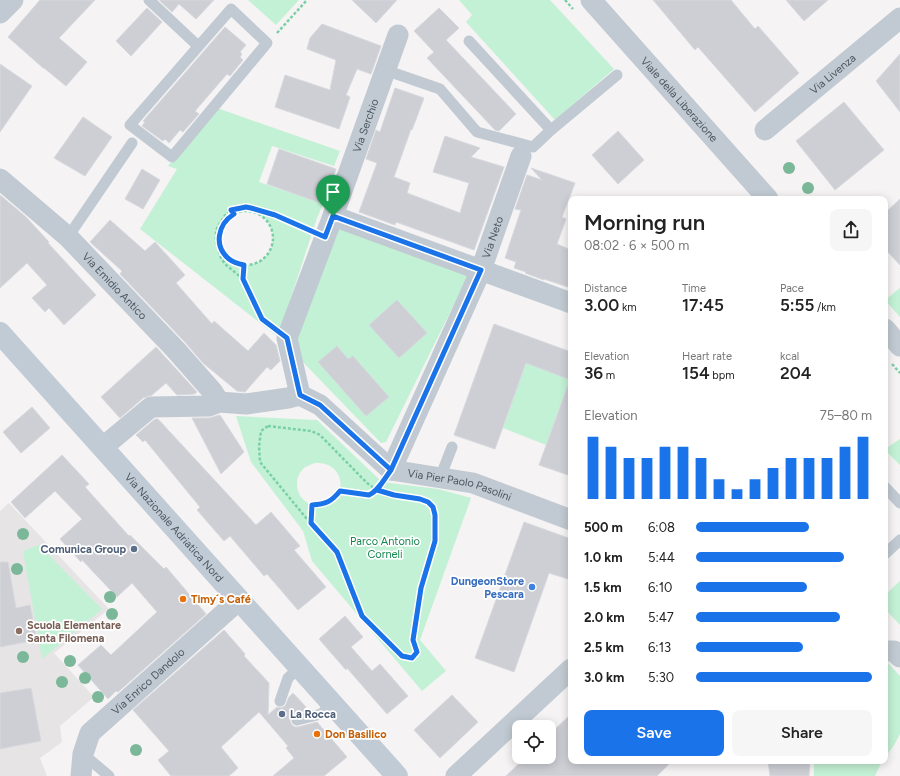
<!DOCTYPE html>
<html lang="en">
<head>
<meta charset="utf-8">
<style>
	:root { --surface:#fff; --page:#f6f6f6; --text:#222; --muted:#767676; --accent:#1a73e8 }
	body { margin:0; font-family:Figtree,sans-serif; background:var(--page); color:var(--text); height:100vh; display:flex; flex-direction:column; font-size:15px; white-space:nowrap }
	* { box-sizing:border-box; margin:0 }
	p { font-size:13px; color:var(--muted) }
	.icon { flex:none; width:22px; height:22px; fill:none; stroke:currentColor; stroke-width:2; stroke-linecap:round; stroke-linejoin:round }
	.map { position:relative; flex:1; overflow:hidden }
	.panel { position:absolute; left:568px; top:196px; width:320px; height:568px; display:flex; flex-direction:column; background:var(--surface); border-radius:8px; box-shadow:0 2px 10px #0003 }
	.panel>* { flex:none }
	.buttons { position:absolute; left:512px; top:720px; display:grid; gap:8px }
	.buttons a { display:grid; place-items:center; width:44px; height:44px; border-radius:8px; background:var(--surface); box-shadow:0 2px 10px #0003; font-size:20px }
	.pin { position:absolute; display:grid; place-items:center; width:34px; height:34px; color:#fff; margin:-41px -17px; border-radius:50% 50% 50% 0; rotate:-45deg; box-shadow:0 0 4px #0007 }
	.pin .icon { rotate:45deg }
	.round { display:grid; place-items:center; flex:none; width:42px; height:42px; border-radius:8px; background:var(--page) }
	.head { display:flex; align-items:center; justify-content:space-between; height:68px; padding:0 16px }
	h1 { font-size:22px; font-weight:600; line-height:30px }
	.stats { display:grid; grid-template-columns:repeat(3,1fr); gap:6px; height:68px; padding:4px 16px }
	.stats div { display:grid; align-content:center }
	.stats b { font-size:17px; font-weight:600 }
	.stats small { font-size:11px; font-weight:400 }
	.stats p { font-size:11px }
	.chart { height:112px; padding:8px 16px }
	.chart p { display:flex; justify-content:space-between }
	.chart svg { width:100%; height:72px; margin-top:4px; stroke:var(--accent); stroke-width:6 }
	.primary-button { display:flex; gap:8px; margin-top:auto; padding:8px 16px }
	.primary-button a { flex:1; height:46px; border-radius:8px; background:var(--accent); color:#fff; font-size:16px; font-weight:600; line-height:46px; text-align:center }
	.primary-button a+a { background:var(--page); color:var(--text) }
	ul { padding:0 16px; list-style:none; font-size:13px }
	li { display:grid; grid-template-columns:64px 48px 1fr; align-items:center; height:30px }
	li i { height:10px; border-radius:5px; background:var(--accent) }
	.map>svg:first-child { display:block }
	.education { fill:#e6e4e5 }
	.green { fill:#c3f1d5; fill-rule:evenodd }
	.building { fill:#cdcfd5; stroke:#d7d9de }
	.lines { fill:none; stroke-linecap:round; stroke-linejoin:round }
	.path { stroke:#7ad0a6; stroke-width:2.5; stroke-dasharray:3 2; stroke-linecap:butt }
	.lane { stroke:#c1cad2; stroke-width:11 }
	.street { stroke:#c1cad2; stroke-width:21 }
	.secondary { stroke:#c1cbd6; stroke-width:22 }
	.tree { fill:#7bb799 }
	.route-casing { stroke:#fff; stroke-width:8 }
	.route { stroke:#1a73e8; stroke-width:5 }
	.service-dot { fill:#5c6f8a; stroke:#fff; stroke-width:1.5 }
	.shop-dot { fill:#3f7fe0; stroke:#fff; stroke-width:1.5 }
	.food-dot { fill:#e8710a; stroke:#fff; stroke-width:1.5 }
	.education-dot { fill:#8d6e63; stroke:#fff; stroke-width:1.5 }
	.labels { text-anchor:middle; stroke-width:3.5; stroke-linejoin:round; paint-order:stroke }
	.street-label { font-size:11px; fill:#4a5661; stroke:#fff }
	.park-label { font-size:11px; fill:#17864f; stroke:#fff }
	.service-label { font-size:11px; font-weight:bold; fill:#4e5e75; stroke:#fff; text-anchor:end }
	.shop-label { font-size:11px; font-weight:bold; fill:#366cbe; stroke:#fff; text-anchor:end }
	.food-label { font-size:11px; font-weight:bold; fill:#c56008; stroke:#fff; text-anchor:start }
	.education-label { font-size:11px; font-weight:bold; fill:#785e54; stroke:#fff; text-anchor:start }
</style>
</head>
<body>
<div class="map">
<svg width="900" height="776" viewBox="0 0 900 776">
	<rect width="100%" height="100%" fill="#f5f3f3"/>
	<path class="education" d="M9,503L109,609L54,653L94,697L60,726L62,742L40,758L47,776H0V511Z"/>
	<path class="green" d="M248,0H299L276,25Z
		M459,0H550L614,69L555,120L466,22L472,15Z
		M217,108L340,151L334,166L272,146L259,182L323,204L317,218L278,337L140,229L177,169L168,166ZM250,211C289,220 274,272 241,264C236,263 231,261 228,257C221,250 218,242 220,232C223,217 236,211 250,211Z
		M335,225L469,274L386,442L381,443L300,359L295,339Z
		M900,288V317L885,300Z
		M526,363L570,379L546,445L503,428Z
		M236,416L317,420L382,482L438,489L471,498L420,640L446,671L422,691L312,561L303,531L251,462ZM315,463C346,461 349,500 323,505C317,507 310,505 305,501C295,493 294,477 304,468C307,466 311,464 315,463Z
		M900,439V465L885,450V449Z
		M39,545L102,609L42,659L23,551Z
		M900,581V625L885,609V595Z
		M885,662H887L900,676V734L893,747L885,757V718L887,715L885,713Z
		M814,761H882L875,776H814Z"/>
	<path class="building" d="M40,0H95L59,38L87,62L66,86L44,68H43L8,37Z
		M159,0H214L196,19L179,4L172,12Z
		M352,0H397L376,23Z
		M653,0H731L755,29L758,26L799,73L755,112L698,47L695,50Z
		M786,0H828L804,21Z
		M147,8L162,22L131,56L116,41Z
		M439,8L459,28L446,40L516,114L499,131L495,130L427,58L434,52L414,31Z
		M322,24L381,46L371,74L357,69L346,95L350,97L339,129L275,107L285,75L330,90L336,60L307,49L310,38Z
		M225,27L246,45L240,52L242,54L240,57L243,60L230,76L227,74L195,111L199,114L183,132L180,130L169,143L165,139L163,141L142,126L145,122L143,121Z
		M900,54V112L876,81Z
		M0,64L32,86L0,132Z
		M395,88L424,98L412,130L411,129L394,177L410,183L407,193L460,213L469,183L433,172L445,136L480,148L471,157L504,167L474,250L396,222L395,225L359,212L377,163L366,159L376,130L380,132Z
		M844,102L884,150L835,190L796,141Z
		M83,117L112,137L85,176L54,158Z
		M618,131L644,160L618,184L592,155Z
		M279,149L336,169L323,204L267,184Z
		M531,168L575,183L562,217L566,219L557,244L571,250V288L544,279V280L525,273L526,272L514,268L516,262L505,258L521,210L515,209L527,175L542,180Z
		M142,169L160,180L143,209L125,199Z
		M0,195L26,217L49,242L48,243L96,295L64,325L49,308L45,312L32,298L47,285L27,263L0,288Z
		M900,199V265L885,249V213Z
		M110,220L145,251L155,242L185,275L176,283L212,324L214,321L248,351L264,333L276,345L280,361L271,370L267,367L245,392L237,391L203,363L184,341L120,274L122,271L90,242Z
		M397,300L427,333L399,358L369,325Z
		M494,324L571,352V380L526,363L495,449L454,435Z
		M337,346L348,359L353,356L389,397L366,416L318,362Z
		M156,347L197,392L194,394L177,395L166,383L152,395L143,398L120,418L101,397Z
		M569,382H571V476L539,465Z
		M32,407L50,428L21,453L3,432Z
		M220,415L244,452L221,474L192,418H209Z
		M155,419H158L256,525L271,512L300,546L294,550L326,587L298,610L267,574L264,576L230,536L224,541L197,510L200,507L145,440L143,442L136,435Z
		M62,455L89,484L85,487L129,536L130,535L164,569L166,567L206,614L118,692L116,691L108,699L78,665L101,645L111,655L157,612L132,583L117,597L82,560L81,562L60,539L82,519L55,491L25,518L11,502Z
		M524,522L571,539V571L568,579L549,573L514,672L475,658Z
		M0,562H8L16,608L30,605L37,640L0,647Z
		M345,616L363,637L351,647L372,671L380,664L408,696L387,714L347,668L346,670L319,639Z
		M224,630L245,654L244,656L269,683L268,715L277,707L281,708L285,706L289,697L293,693L306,707L305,708L307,710L292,715L290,718V721L292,725L295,727H298L317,722L347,757L324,776H273L294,758L286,748L288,746L259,712L221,747L238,768L229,776H171L158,760L169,751L133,710Z
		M31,688L41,741L0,749V693Z
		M452,695L478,722L440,758L414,730Z
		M571,714V761H672L657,776H506L526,757H549V735Z
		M768,761H810L809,776H770Z"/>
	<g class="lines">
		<path class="path" d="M565,0L573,9
			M277,33L307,0
			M219 238a27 27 0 1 1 54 0a27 27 0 1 1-54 0Z
			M243,278L244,265
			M271,325L262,319L243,279L225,264L221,258L216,242V231L218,226L226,214L231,210L246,207L275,215L308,230
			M892,364L900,373
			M268,426L311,431L320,435L367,483L377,490L394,495L420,499L428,502L433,507L435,515V541L421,588L413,640L417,652L412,659L401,656L363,616L355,599L337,552L307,519L260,462L259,446L261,431Z
			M311,523L312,505C326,504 331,502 340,491L369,495C375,493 377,490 380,485"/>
		<path class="lane" d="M149,0L198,46
			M231,9L267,43L172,157L130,125Z
			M469,41L551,130
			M385,70L440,89L477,132L533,147L551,130L617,75
			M68,237L132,143
			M440,478L452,447
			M885,487L900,503
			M885,554L900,540
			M280,701L288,678L300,667
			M297,720L321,714L333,704
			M83,754L109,776"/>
		<g class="street">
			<path id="s1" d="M591,0L768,199"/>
			<path d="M0,13L13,0"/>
			<path id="s2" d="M765,130L900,18"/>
			<path id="s3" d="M0,179L68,237L175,349L212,391L219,402"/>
			<path d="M333,216L571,303"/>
			<path d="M885,329L900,346"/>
			<path id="s4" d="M300,395L287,338L333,216L398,35"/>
			<path id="s5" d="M300,395L320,405L391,470L473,483L571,520"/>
			<path d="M103,447L151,407L209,406L219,402L246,404L288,398L300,395"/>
			<path id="s6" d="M391,470L481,270L521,156"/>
			<path d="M885,651H894L900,657"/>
			<path id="s7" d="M81,776L83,754L90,733L239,600"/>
			<path d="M456,776L571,669"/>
		</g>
		<path class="secondary" id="s8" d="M0,333L397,776"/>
	</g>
	<g class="tree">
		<circle cx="789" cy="168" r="6"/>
		<circle cx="808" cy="188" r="6"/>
		<circle cx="23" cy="534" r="6"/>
		<circle cx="17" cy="569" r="6"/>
		<circle cx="110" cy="597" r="6"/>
		<circle cx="112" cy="614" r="6"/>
		<circle cx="23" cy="657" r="6"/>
		<circle cx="70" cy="661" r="6"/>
		<circle cx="85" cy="678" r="6"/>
		<circle cx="62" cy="682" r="6"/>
		<circle cx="98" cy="697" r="6"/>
		<circle cx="136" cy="750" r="6"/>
	</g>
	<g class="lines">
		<defs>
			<path id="route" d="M333,216L325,237L275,215L251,208L246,207L231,210L234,214C218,224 213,246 229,259C234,263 239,264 244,265L243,279L262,319L287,338L300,395L320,405L391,470L377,490L394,495L420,499L428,502L433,507L435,515V541L421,588L413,640L417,652L412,658L402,656L362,616L355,598L337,552L311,523L312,505C326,504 331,502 340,491L369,495C378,491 385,478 391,470L481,270L333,216"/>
		</defs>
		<use href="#route" class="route-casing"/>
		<use href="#route" class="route"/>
	</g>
	<g class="service-dot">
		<circle cx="134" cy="549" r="4"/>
		<circle cx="282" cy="714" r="4"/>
	</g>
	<circle class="shop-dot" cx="532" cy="587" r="4"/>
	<g class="food-dot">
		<circle cx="183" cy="599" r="4"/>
		<circle cx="317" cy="734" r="4"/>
	</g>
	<circle class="education-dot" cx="19" cy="631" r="4"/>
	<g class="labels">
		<g class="street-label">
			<text dy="4" stroke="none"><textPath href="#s2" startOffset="88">Via Livenza</textPath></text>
			<text dy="4" stroke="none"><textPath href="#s1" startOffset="133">Viale della Liberazione</textPath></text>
			<text dy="4" stroke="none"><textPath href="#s4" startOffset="285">Via Serchio</textPath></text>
			<text dy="4" stroke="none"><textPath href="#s6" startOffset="254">Via Neto</textPath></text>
			<text dy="4" stroke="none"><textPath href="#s3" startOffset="157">Via Emidio Antico</textPath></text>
			<text dy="4" stroke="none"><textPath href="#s5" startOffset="189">Via Pier Paolo Pasolini</textPath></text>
			<text dy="4" stroke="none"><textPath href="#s8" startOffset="261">Via Nazionale Adriatica Nord</textPath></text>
			<text dy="4" stroke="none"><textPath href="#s7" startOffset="122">Via Enrico Dandolo</textPath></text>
		</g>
		<g class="park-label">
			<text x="385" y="545">Parco Antonio<tspan x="385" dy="13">Corneli</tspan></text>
		</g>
		<g class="service-label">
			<text x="126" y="553">Comunica Group</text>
			<text x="290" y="718" text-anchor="start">La Rocca</text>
		</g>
		<g class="shop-label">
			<text x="524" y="585">DungeonStore<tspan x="524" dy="13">Pescara</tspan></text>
		</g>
		<g class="food-label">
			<text x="191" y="603">Timy´s Café</text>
			<text x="325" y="738">Don Basilico</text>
		</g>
		<g class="education-label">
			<text x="27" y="629">Scuola Elementare<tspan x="27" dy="13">Santa Filomena</tspan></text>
		</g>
	</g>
</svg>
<div class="buttons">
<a><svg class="icon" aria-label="locate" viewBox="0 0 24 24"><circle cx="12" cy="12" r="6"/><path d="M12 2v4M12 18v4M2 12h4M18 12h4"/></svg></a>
</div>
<div class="pin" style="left:333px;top:216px;background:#1e9e55"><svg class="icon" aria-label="arrive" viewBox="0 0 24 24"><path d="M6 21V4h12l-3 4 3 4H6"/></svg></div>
<section class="panel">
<div class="head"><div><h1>Morning run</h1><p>08:02 · 6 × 500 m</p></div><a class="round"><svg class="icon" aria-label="share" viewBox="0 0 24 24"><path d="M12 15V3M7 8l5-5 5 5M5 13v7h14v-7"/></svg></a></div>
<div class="stats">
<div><p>Distance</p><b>3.00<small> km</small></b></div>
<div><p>Time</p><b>17:45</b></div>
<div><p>Pace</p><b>5:55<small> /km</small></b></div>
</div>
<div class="stats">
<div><p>Elevation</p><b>36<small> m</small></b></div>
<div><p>Heart rate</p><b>154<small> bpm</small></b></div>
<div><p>kcal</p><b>204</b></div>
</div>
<div class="chart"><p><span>Elevation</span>75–80 m</p>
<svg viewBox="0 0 160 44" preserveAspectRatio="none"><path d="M5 44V6M15 44V12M25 44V19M35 44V19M45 44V12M55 44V12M65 44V19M75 44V32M85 44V38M95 44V32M105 44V25M115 44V19M125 44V19M135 44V19M145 44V12M155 44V6"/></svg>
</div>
<ul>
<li><b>500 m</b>6:08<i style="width:64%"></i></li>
<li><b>1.0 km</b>5:44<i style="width:84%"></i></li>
<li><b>1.5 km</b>6:10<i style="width:63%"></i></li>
<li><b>2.0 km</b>5:47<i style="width:82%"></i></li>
<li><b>2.5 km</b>6:13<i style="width:61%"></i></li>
<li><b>3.0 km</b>5:30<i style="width:100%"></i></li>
</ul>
<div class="primary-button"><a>Save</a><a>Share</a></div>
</section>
</div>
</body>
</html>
